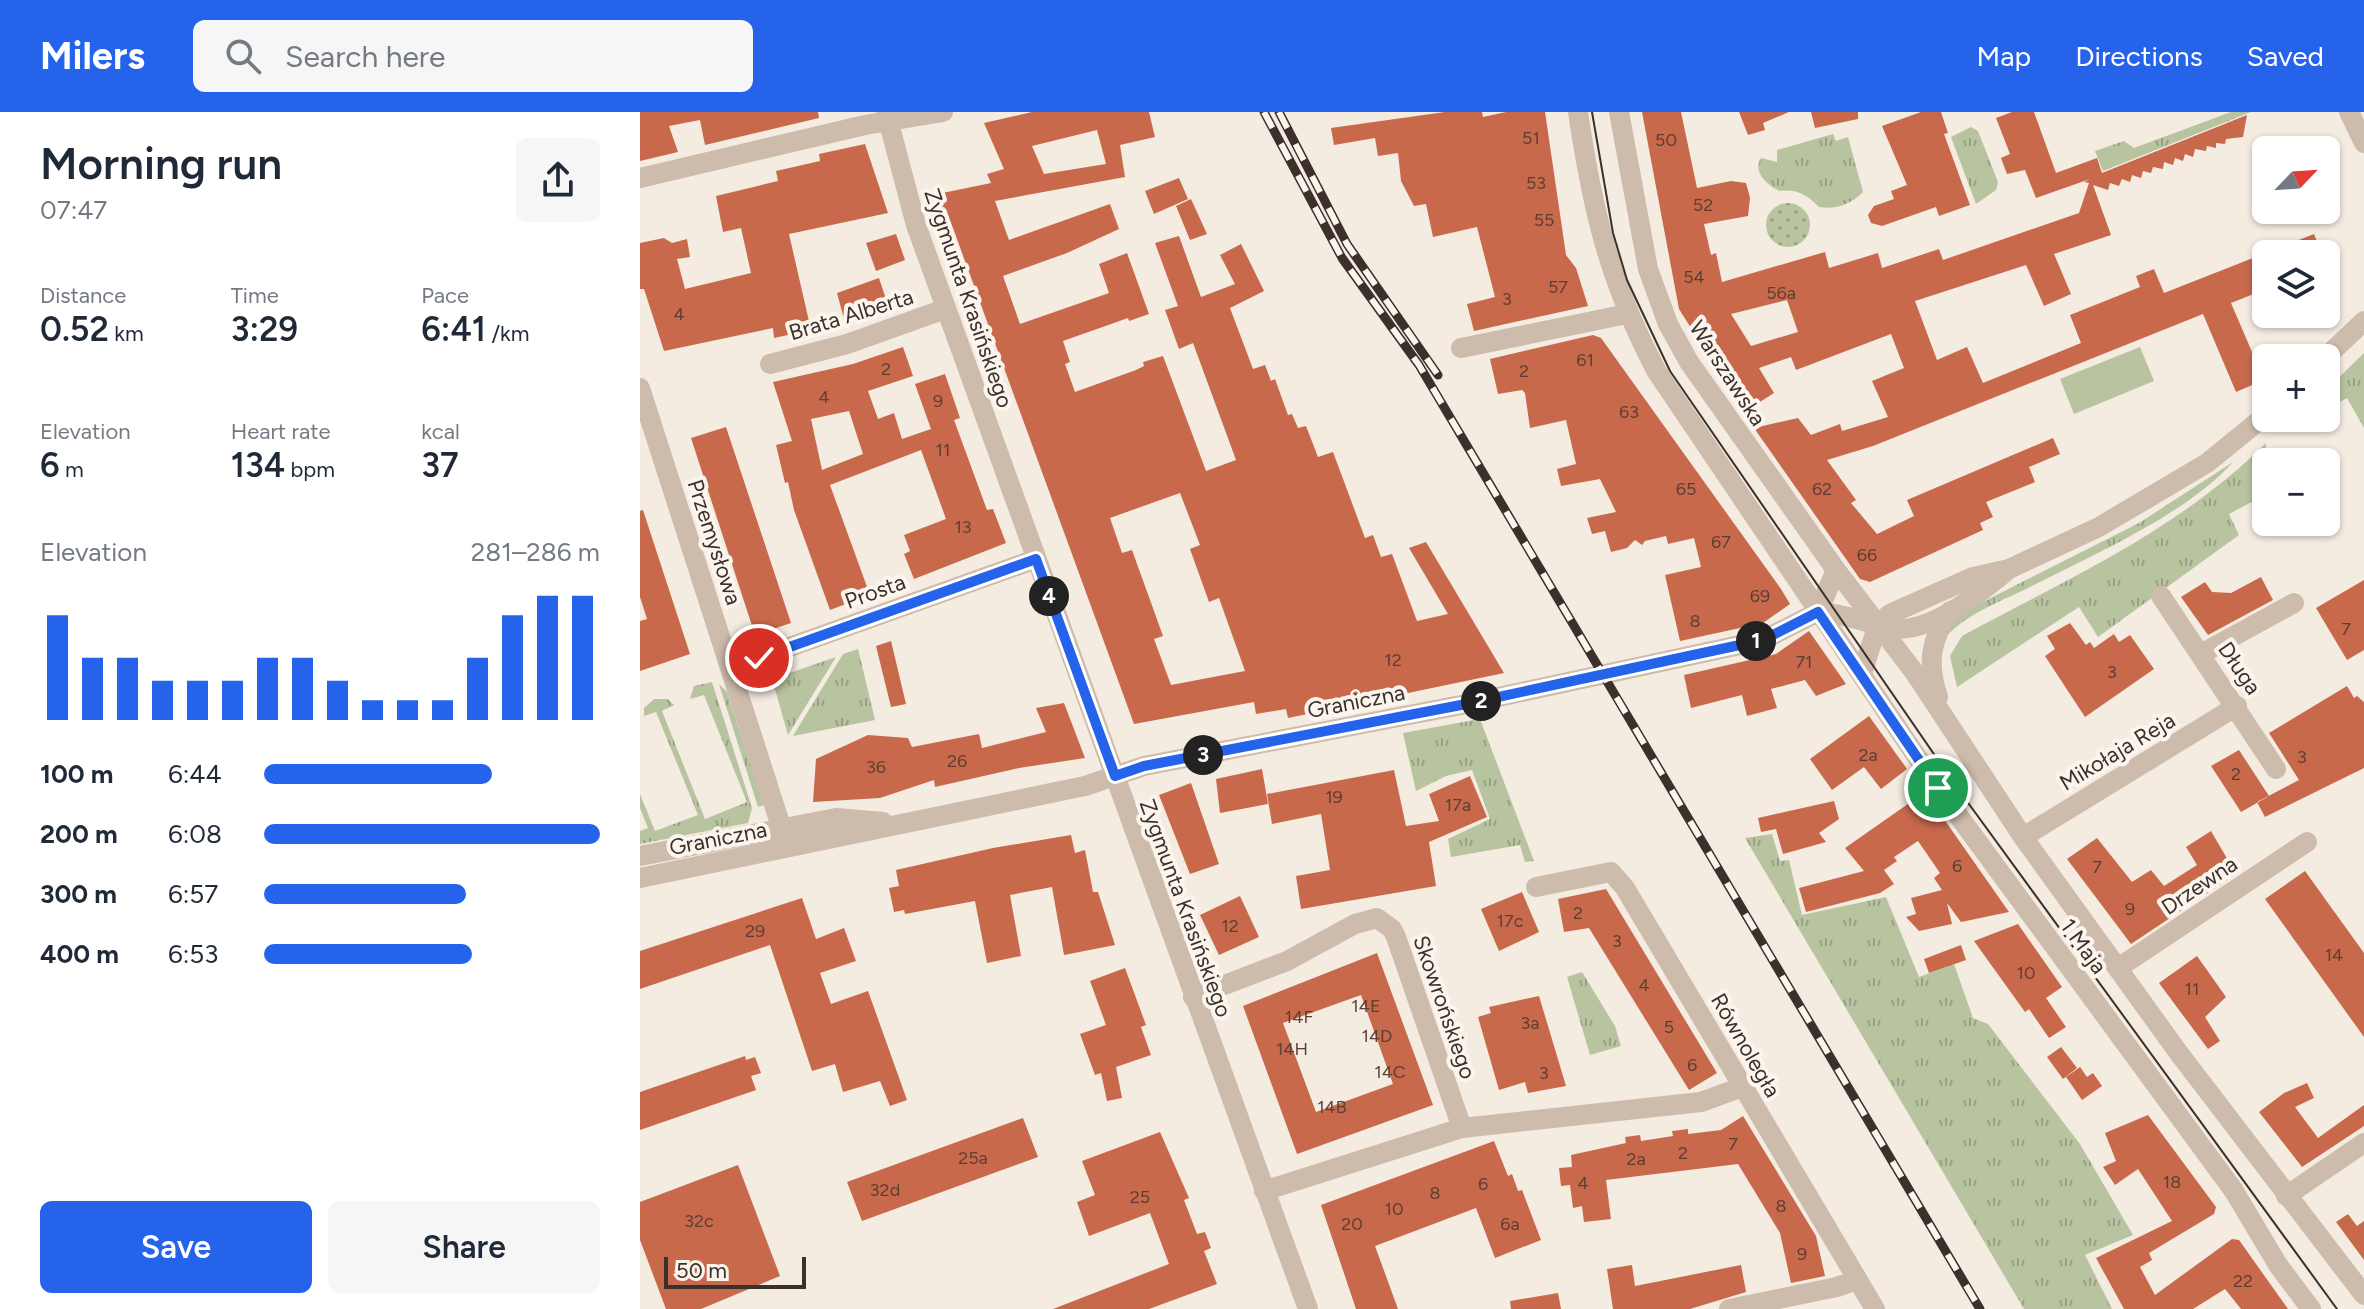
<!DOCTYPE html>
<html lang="en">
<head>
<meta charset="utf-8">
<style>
	:root { --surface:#fff; --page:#f6f6f7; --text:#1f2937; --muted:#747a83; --accent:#2563eb }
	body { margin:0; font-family:Figtree,sans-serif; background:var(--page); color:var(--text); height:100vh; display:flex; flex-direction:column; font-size:30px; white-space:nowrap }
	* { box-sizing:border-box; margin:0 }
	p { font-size:26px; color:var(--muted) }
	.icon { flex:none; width:44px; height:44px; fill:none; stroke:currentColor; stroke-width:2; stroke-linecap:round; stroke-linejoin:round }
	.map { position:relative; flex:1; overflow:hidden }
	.details { display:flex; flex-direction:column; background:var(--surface); width:640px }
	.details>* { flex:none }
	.needle { width:52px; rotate:65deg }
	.tools { position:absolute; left:1612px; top:24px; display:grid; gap:16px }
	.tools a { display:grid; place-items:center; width:88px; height:88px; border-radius:12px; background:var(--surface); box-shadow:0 2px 6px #0004; font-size:40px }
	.scale { position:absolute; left:24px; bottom:20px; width:142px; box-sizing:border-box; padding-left:8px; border:4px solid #3b302b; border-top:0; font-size:22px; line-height:28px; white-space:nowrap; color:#3b302b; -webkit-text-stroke:6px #fbf5ee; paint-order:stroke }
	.pin { position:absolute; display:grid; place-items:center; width:68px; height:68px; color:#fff; margin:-34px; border:4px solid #fff; border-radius:50%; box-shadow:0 2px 8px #0007 }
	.km { position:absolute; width:40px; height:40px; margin:-20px; border-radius:50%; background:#222; color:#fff; font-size:22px; line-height:40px; text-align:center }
	.round { display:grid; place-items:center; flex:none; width:84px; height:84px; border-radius:12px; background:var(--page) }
	.summary { display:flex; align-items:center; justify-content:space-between; height:136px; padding:0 40px }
	h1 { font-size:44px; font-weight:600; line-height:60px }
	.stats { display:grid; grid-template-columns:repeat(3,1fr); gap:12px; height:136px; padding:8px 40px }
	.stats div { display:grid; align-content:center }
	.stats b { font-size:34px; font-weight:600 }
	.stats small { font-size:22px; font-weight:400 }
	.stats p { font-size:22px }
	.chart { height:224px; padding:16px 40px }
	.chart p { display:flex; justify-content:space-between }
	.chart svg { width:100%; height:144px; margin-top:8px; stroke:var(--accent); stroke-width:6 }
	.cta { display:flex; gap:16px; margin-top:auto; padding:16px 40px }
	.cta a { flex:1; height:92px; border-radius:12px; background:var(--accent); color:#fff; font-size:32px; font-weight:600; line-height:92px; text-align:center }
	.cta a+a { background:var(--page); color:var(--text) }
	ul { padding:0 40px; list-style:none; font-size:26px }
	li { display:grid; grid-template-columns:128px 96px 1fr; align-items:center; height:60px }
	li i { height:20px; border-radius:10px; background:var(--accent) }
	header { display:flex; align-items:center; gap:48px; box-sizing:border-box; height:112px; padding:0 40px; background:var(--accent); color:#fff }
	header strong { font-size:38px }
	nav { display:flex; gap:44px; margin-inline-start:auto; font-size:28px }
	.search { width:560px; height:72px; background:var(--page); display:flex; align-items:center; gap:20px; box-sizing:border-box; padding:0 28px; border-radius:12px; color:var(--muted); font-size:30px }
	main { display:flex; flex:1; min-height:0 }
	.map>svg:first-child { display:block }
	.grass { fill:url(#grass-tufts) }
	.garden { fill:url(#garden-dots) }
	.pitch { fill:#b8c4a0 }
	.building { fill:#c8694b; fill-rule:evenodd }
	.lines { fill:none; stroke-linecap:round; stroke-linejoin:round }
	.minor { stroke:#cdbbac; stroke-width:20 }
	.tertiary { stroke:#cdbbac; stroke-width:20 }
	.tram { stroke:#3b302b; stroke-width:2 }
	.rail-casing { stroke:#3b302b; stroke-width:9 }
	.rail { stroke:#fbf5ee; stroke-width:6; stroke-dasharray:18; stroke-linecap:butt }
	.route-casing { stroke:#fff; stroke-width:16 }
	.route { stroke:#2563eb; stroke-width:10 }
	.labels { text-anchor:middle; stroke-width:8; stroke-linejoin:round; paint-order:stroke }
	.number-label { font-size:18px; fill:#5e3e33 }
	.street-label { font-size:22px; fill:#3b302b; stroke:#fbf5ee }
</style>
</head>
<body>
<header>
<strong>Milers</strong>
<div class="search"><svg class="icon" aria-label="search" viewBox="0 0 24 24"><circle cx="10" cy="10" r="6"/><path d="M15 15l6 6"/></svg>Search here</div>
<nav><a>Map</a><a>Directions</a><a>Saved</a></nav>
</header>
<main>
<section class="details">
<div class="summary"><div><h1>Morning run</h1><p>07:47</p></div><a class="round"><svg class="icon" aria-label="share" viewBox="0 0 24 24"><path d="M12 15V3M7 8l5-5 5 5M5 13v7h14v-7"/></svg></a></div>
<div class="stats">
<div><p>Distance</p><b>0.52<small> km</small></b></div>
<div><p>Time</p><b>3:29</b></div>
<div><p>Pace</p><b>6:41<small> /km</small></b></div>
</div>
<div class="stats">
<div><p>Elevation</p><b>6<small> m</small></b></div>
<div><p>Heart rate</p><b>134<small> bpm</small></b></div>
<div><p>kcal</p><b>37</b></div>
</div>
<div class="chart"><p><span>Elevation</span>281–286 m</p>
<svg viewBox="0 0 160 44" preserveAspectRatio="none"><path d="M5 44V12M15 44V25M25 44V25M35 44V32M45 44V32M55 44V32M65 44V25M75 44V25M85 44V32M95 44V38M105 44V38M115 44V38M125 44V25M135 44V12M145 44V6M155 44V6"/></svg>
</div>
<ul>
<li><b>100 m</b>6:44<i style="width:68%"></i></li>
<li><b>200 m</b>6:08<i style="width:100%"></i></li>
<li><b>300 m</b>6:57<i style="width:60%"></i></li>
<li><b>400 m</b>6:53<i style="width:62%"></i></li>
</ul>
<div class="cta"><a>Save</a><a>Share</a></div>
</section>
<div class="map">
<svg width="1724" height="1197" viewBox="0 0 1724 1197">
	<defs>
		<pattern id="grass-tufts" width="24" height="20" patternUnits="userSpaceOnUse" patternTransform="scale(2)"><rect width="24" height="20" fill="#b8c4a0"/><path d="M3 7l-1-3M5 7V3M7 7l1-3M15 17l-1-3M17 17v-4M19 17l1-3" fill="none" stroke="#97a083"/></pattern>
		<pattern id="garden-dots" width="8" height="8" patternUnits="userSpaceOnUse" patternTransform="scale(2)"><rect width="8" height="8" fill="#b8c4a0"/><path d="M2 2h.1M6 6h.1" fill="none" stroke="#97a083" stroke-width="1.8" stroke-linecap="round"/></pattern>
	</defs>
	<rect width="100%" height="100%" fill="#f4ebe1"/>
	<path class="grass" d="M1591,0H1611L1463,59L1455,39L1484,29L1494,36Z
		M1331,15L1338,19L1358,70L1356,78L1336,92L1311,25Z
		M1193,22L1196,29L1208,25L1223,80C1212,92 1195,98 1179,95C1167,83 1157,77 1140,79C1128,74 1112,60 1121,46L1137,50V38Z
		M1724,241V316L1707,286L1686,298V278Z
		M1626,331L1623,379L1619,386L1589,402L1599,423L1458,525L1439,495L1317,575L1310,544L1322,524C1431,465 1537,419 1626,331Z
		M1593,350C1546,403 1450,444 1386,477C1357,491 1324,503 1303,528L1309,514L1325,499L1499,411Z
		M218,537L235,608L153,624L203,542Z
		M196,545L148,623L132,567Z
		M72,570L112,696L108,711L0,732V719L8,716L0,696V682L15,719L58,703L16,600L4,604V596L14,587H28L34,593L22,599L65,707L107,690L64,583L50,587L54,574Z
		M79,572L87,580L124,693L118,695Z
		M840,607L894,749L885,750L880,733L811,745L808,727L850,707L832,658L806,664L776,679L763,621Z
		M1132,722L1140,749L1149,748L1162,803L1246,785L1279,865L1314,852L1333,906L1348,912L1440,1032L1493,1123L1445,1143L1472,1197H1384L1105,726Z
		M942,860L975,914L981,934L950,943L927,865Z"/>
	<path class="garden" d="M1126 113a22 22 0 1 1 44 0a22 22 0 1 1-44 0Z"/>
	<path class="pitch" d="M1500,235L1514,269L1434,302L1420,267Z"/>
	<path class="building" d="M0,0H178L179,6L65,33L60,8L29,14L38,40L0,49Z
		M392,0H509L515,25L480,33L485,65L355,89L369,128L470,92L479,117L427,141L363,164L380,212L469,181L459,152L487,141L509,202L489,209L488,206L423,229L430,250L425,252L435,280L496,258L504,254L503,250L523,244L566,359L596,348L553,231L539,237L525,198L538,194L515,131L539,124L561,185L595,172L580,143L601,132L624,179L590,196L613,257L625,253L631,269L635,267L648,303L652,302L658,316L666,314L678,345L693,340L725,426L733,423L741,445L752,442L777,509L808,502L769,436L786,430L864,561L648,606L646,597L616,602L614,590L494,612L306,97L293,100L288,84L351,71L347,62L364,57L344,11ZM457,18L466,52L404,62L392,34ZM540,381L560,433L550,437L569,490L579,486L605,559L531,573L514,527L523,524L492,438L482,441L470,406Z
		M805,0H842L843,5L866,0H905L926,143L936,156L948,194L834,219L827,192L855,185L837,115L793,125L786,92L774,94L761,69L758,41L738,44L735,26L694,33L691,16Z
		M1002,0H1041L1057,76L1091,69L1106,71L1110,86L1108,104L1064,112L1071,143L1076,141L1082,170L1185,140L1189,156L1238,141L1242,156L1299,137L1303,148L1439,101L1449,71L1444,70L1450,67L1396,86L1385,58L1367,62L1361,46L1370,42L1356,6L1372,0H1394L1416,61L1457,46L1462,61L1607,3L1603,25L1586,27L1585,32L1576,31V36L1567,34L1566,39L1555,37L1553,45L1545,42L1543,49L1535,46L1533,53L1524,50L1523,57L1513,55L1511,61L1503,59L1501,66L1492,63L1490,70L1482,67L1479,74L1470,71L1468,78L1453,73L1471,123L1414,142L1431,182L1404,194L1386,153L1275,189L1297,248L1327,235L1343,271L1441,231L1430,203L1500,175L1496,164L1514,157L1524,181L1674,122L1682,142H1626V177L1591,191L1624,268L1596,280L1563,202L1233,334L1187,348L1216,388L1211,391L1237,422L1274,404L1267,388L1413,326L1420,342L1389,355L1395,370L1346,390L1353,405L1340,411L1343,418L1230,470L1220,467L1114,316L1158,306L1171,323L1200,312L1202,319L1248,305L1232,269L1264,256L1251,222L1156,258L1151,245L1119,256L1134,281L1104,300L1039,197ZM1147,188L1158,220L1111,234L1091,202Z
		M1099,0H1149L1123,11L1125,18L1108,23Z
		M1171,0H1218V7L1175,16Z
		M1281,0H1301L1308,21L1304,22L1330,93L1299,104L1296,95L1242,114L1231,111L1228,103L1234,94L1254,87L1251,79L1267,73L1242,14Z
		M225,32L248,101L149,122L171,218L134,226L133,216L24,239L4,177H0V131L24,126L32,131L47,127L50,145L37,147L45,177L111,161L101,116L83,120L76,84L138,69L136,59L180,49L179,42Z
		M539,66L548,87L514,102L505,79Z
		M551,87L567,122L550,128L536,94Z
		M256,122L265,148L236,159L226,131Z
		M239,166L249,196L205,211L197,181Z
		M953,223L961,226L1141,477L1150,492L1123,511L1040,529L1025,463L1061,455L1054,426L1028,432L1026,424L1005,429L1002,433L995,428L987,436L971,440L965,419L952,422L947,406L976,400L960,367L921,374L917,357L936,352L926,308L890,316L885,281L882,278L858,282L850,247Z
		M263,235L273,264L228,279L238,307L254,301L262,327L291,317L275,272L305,262L320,306L314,308L347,398L353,397L366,431L274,467L264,442L270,439L264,423L306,407L281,338L190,373L230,483L190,498L154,398L148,370L145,371L136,333L152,329L133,270L213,252ZM209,299L223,342L182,358L171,307Z
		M86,315L151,511L115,523L51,326Z
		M3,398L50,542L0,559V509L7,507L0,485V399Z
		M1621,465L1633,488L1568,523L1541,485L1565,470L1572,480L1591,481Z
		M1724,468V538L1707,548L1676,496Z
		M1430,511L1446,533L1450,530L1454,536L1474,522L1479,530L1490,523L1514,557L1445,605L1405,544L1415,537L1407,524Z
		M1169,519L1206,572L1176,584L1165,568L1131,577L1137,596L1107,604L1102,583L1051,596L1044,563L1136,542Z
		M251,529L266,592L251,595L236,534Z
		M1707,574L1714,586L1717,584L1724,590V656L1625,705L1617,690L1659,668L1629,621Z
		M424,591L445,646L379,656L295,675L294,668L240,686L173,690L176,647L228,623L268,626L272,635L339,622L342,636L406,620L396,596Z
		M1229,604L1267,657L1241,677L1224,655L1192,678L1170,647Z
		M1599,638L1629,684L1601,700L1571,654Z
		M622,657L628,692L580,701L576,667Z
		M754,658L766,714L799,709L789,682L830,664L847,705L789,730L796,774L661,797L656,764L690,758L681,702L632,712L627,682Z
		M551,671L579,752L550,762L519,683Z
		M1285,680L1369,800L1321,810L1307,791L1312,812L1279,819L1266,805L1276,802L1271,786L1302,778L1294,766L1300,761L1278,729L1254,745L1257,749L1244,758L1254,772L1240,781L1166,800L1159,776L1224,759L1205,736Z
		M1194,689L1199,707L1179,721L1186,730L1143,742L1136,717L1121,720L1118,706Z
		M1571,719L1596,762L1491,832L1427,747L1457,726L1492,770L1511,758L1524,774L1557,753L1546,735Z
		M431,723L435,741L445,738L453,780H458L475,833L424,843L412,775L370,783L381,844L347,851L335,789L265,802L264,798L254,800L249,776L259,774L256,758L353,736Z
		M1665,759L1724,841V925L1625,787Z
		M966,777L1077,961L1049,978L949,816L924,820L918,787Z
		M882,780L899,820L859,839L841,797Z
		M600,784L619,825L579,843L560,803Z
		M162,786L176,827L204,816L216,849L180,861L191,892L228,879L267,988L250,994L240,969L203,980L195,952L172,959L130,833L0,877V839Z
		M1378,812L1422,875L1406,886L1426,915L1409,926L1389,897L1385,900L1334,829Z
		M1321,833L1326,848L1289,861L1284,847Z
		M737,841L793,993L657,1042L603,894ZM721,883L753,972L676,1000L643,911Z
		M1557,844L1586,885L1565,905L1580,929L1568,937L1519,871Z
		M485,856L506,913L501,915L511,943L476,955L482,986L467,989L461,961L455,963L440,922L466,913L450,869Z
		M899,884L926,974L888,981L885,970L859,978L838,905L851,901L849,895Z
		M1421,935L1437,956L1423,967L1407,945Z
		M105,944L106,948L115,945L121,961L111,964L116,978L0,1018V980Z
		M1440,955L1447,965L1453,961L1462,974L1442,988L1426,965Z
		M1667,971L1674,986L1655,995L1678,1026L1724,993V1014L1662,1055L1619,1000L1644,981Z
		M1508,1003L1576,1095L1574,1102L1509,1141L1512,1148L1500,1155L1515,1183L1592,1127L1599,1128L1648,1197H1601L1585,1177L1553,1197H1484L1456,1146L1532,1109L1498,1057L1475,1073L1463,1055L1476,1049L1465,1021Z
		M1103,1004L1176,1124L1185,1164L1151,1171L1140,1121L1098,1052L966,1068L971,1107L944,1110L942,1094L933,1096L930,1073L921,1074L919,1056L932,1055L931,1043L986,1031L985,1025L1000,1023L1001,1029L1033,1024L1032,1019L1048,1017V1022L1081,1018Z
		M383,1006L398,1045L222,1109L207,1070Z
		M520,1020L549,1086L544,1088L557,1122L565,1120L571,1136L564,1139L577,1172L509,1197H413L529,1152L510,1101L449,1124L437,1090L455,1083L442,1049Z
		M854,1029L868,1064L872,1062L878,1079L882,1078L901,1128L855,1146L836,1096L735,1134L758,1197H716L681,1093Z
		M98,1053L140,1164L61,1197H26L0,1128V1090Z
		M1708,1102L1717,1114L1724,1109V1148L1696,1110Z
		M992,1153L995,1174L1101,1153L1106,1180L1050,1197H973L967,1157Z
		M918,1181L921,1197H871L870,1189Z"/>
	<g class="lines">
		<path class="minor" d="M1709,0L1724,31
			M0,66L225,13L303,0
			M821,236L987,202
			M130,252L207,232L305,197
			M0,276L147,733
			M1521,484L1636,657
			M1561,542L1654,491
			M91,556L396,447
			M475,664L668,1197
			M1383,725L1597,594
			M896,775L971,760L985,776L1235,1197
			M1478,856L1667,730
			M553,885L647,849L715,812L737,806L752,817L756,825L822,1016
			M624,1079L822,1016L1061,990L1102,975
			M1646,1084L1724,1031
			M1089,1197L1197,1175L1216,1168"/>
		<path class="tertiary" d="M246,0L276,113L475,664
			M938,0C953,101 969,169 1017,260L1298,676L1594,1079L1638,1153L1671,1197
			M979,0L1008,157L1028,212L1049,250L1196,458L1275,561L1383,725L1538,940L1724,1183
			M1685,246L1724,209
			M1178,500L1196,458
			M1222,561L1238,512L1250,502L1333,465L1369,457L1459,415L1567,351L1626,303
			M1298,585C1287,552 1290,528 1310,499
			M0,744L196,706L243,710
			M0,766L445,674L504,654L821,593L1123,528L1178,500C1203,501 1226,511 1250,516C1287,524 1342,480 1369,457"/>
		<path class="tram" d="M952,0L973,121L987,168L1030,259L1318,677L1697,1197"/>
		<defs>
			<path id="rail" d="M624,0L702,146L779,253L1340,1197
				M639,0L707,132L798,263"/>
		</defs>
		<use href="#rail" class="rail-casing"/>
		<use href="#rail" class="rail"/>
	</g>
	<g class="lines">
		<defs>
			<path id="route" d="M119,546L396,447L475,664L504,654L821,593L1123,528L1178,500L1298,676"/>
		</defs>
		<use href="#route" class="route-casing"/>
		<use href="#route" class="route"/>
	</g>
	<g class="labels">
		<g class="number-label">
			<text x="891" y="32">51</text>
			<text x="1026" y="34">50</text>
			<text x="896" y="77">53</text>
			<text x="1063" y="99">52</text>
			<text x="904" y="114">55</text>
			<text x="1054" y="171">54</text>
			<text x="918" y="181">57</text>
			<text x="1141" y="187">56a</text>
			<text x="867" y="193">3</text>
			<text x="39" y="208">4</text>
			<text x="945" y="254">61</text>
			<text x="246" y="263">2</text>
			<text x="884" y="265">2</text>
			<text x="184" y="291">4</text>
			<text x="298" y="295">9</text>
			<text x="989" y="306">63</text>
			<text x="303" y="344">11</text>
			<text x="1046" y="383">65</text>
			<text x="1182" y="383">62</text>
			<text x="323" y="421">13</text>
			<text x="1081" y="436">67</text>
			<text x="1227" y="449">66</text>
			<text x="1120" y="490">69</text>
			<text x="1055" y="515">8</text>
			<text x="1706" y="523">7</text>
			<text x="753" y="554">12</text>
			<text x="1164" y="556">71</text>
			<text x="1472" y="566">3</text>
			<text x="1228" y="649">2a</text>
			<text x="1662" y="651">3</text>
			<text x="317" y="655">26</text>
			<text x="236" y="661">36</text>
			<text x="1596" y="668">2</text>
			<text x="694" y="691">19</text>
			<text x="818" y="699">17a</text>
			<text x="1317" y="760">6</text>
			<text x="1457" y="761">7</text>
			<text x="1490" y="803">9</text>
			<text x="938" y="807">2</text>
			<text x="870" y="815">17c</text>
			<text x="590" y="820">12</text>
			<text x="115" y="825">29</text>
			<text x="977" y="835">3</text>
			<text x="1694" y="849">14</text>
			<text x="1386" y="867">10</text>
			<text x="1004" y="879">4</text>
			<text x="1552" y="883">11</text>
			<text x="726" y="900">14E</text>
			<text x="659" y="911">14F</text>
			<text x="890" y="917">3a</text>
			<text x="1029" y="921">5</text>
			<text x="737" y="930">14D</text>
			<text x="652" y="943">14H</text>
			<text x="1052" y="959">6</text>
			<text x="750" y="966">14C</text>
			<text x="904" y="967">3</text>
			<text x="692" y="1001">14B</text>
			<text x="1093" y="1038">7</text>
			<text x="1043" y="1047">2</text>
			<text x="333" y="1052">25a</text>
			<text x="996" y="1053">2a</text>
			<text x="1532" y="1076">18</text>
			<text x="943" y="1077">4</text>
			<text x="843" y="1078">6</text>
			<text x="245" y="1084">32d</text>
			<text x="795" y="1087">8</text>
			<text x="500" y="1091">25</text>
			<text x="1141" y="1100">8</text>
			<text x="754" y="1103">10</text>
			<text x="59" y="1115">32c</text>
			<text x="712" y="1118">20</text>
			<text x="870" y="1118">6a</text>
			<text x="1162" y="1148">9</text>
			<text x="1603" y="1175">22</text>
		</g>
		<g class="street-label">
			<text transform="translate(329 186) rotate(71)" y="8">Zygmunta Krasińskiego</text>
			<text transform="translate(211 202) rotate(-17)" y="8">Brata Alberta</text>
			<text transform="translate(1088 261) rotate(57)" y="8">Warszawska</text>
			<text transform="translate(75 430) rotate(72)" y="8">Przemysłowa</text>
			<text transform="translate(235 479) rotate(-20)" y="8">Prosta</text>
			<text transform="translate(1600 556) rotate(56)" y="8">Długa</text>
			<text transform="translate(716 589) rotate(-11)" y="8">Graniczna</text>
			<text transform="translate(1477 639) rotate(-31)" y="8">Mikołaja Reja</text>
			<text transform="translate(78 726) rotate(-11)" y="8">Graniczna</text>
			<text transform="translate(1559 773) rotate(-34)" y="8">Drzewna</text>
			<text transform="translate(546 796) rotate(70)" y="8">Zygmunta Krasińskiego</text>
			<text transform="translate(1444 834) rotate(54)" y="8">1 Maja</text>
			<text transform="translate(805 895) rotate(71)" y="8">Skowrońskiego</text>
			<text transform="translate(1106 933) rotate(60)" y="8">Równoległa</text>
		</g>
	</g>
</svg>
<div class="tools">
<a><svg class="needle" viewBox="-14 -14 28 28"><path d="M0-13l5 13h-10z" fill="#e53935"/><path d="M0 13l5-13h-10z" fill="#747a83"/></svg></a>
<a><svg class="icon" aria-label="layers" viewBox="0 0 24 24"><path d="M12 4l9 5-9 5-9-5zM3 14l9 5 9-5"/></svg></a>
<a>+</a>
<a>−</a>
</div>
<div class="scale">50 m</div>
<div class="pin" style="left:1298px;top:676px;background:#1e9e55"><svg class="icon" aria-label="arrive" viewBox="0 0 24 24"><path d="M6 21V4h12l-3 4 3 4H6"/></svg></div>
<div class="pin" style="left:119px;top:546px;background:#d93025"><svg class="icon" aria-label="check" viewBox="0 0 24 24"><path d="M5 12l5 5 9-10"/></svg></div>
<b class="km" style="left:1116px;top:529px">1</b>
<b class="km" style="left:841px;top:589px">2</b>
<b class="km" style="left:563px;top:643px">3</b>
<b class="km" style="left:409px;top:484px">4</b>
</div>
</main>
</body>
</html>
